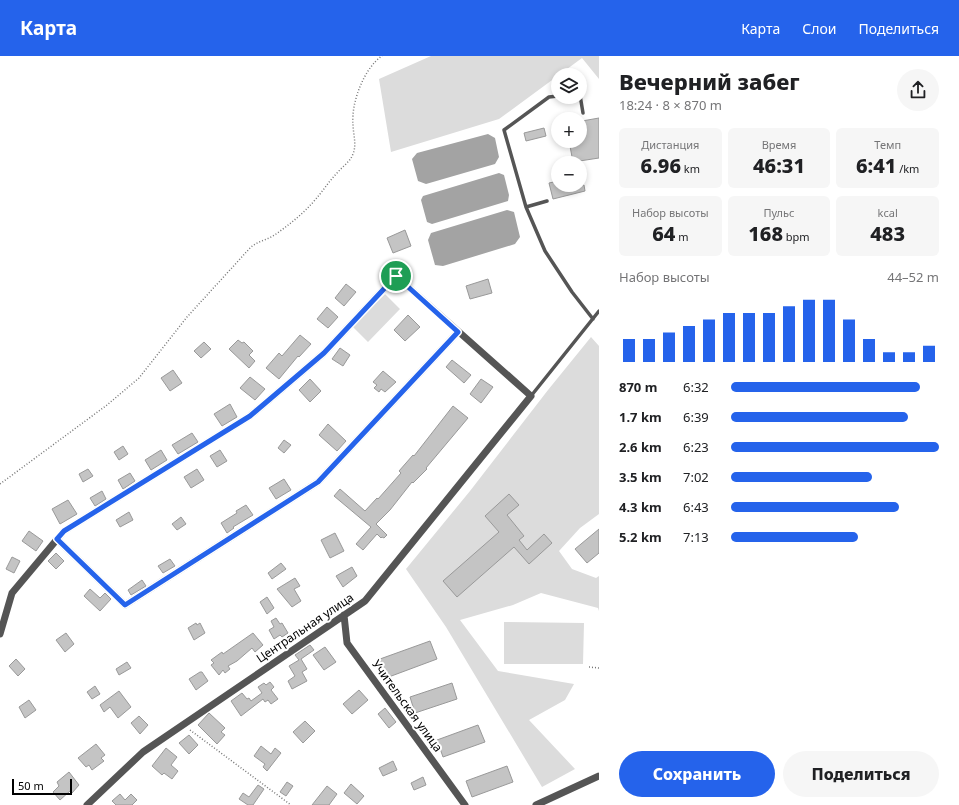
<!DOCTYPE html>
<html lang="ru">
<head>
<meta charset="utf-8">
<style>
	:root { --surface:#fff; --page:#f6f6f6; --text:#202124; --muted:#757577; --accent:#2563eb }
	body { margin:0; font-family:"Noto Sans",sans-serif; background:var(--page); color:var(--text); height:100vh; display:flex; flex-direction:column; font-size:15px; white-space:nowrap }
	* { box-sizing:border-box; margin:0 }
	p { font-size:13px; color:var(--muted) }
	.icon { flex:none; width:22px; height:22px; fill:none; stroke:currentColor; stroke-width:2; stroke-linecap:round; stroke-linejoin:round }
	.map { position:relative; flex:1; overflow:hidden }
	.sheet { display:flex; flex-direction:column; background:var(--surface); width:360px }
	.sheet>* { flex:none }
	.buttons { position:absolute; left:551px; top:12px; display:grid; gap:8px }
	.buttons a { display:grid; place-items:center; width:36px; height:36px; border-radius:50%; background:var(--surface); box-shadow:0 2px 6px #0003; font-size:20px }
	.scale { position:absolute; left:12px; bottom:10px; width:60px; box-sizing:border-box; padding-left:4px; border:2px solid #000; border-top:0; font-size:11px; line-height:14px; white-space:nowrap; color:#000; -webkit-text-stroke:3px #fff; paint-order:stroke }
	.pin { position:absolute; display:grid; place-items:center; width:34px; height:34px; color:#fff; margin:-17px; border:2px solid #fff; border-radius:50%; box-shadow:0 1px 4px #0007 }
	.round { display:grid; place-items:center; flex:none; width:42px; height:42px; border-radius:21px; background:var(--page) }
	.overview { display:flex; align-items:center; justify-content:space-between; height:68px; padding:0 20px }
	h1 { font-size:22px; font-weight:800; line-height:30px }
	.stats { display:grid; grid-template-columns:repeat(3,1fr); gap:6px; height:68px; padding:4px 20px }
	.stats div { display:grid; align-content:center; border-radius:6px; background:var(--page); text-align:center }
	.stats b { font-size:20px; font-weight:800 }
	.stats small { font-size:11px; font-weight:400 }
	.stats p { font-size:11px }
	.chart { height:112px; padding:8px 20px }
	.chart p { display:flex; justify-content:space-between }
	.chart svg { width:100%; height:72px; margin-top:4px; stroke:var(--accent); stroke-width:6 }
	.primary-button { display:flex; gap:8px; margin-top:auto; padding:8px 20px }
	.primary-button a { flex:1; height:46px; border-radius:24px; background:var(--accent); color:#fff; font-size:16px; font-weight:800; line-height:46px; text-align:center }
	.primary-button a+a { background:var(--page); color:var(--text) }
	ul { padding:0 20px; list-style:none; font-size:13px }
	li { display:grid; grid-template-columns:64px 48px 1fr; align-items:center; height:30px }
	li i { height:10px; border-radius:5px; background:var(--accent) }
	header { display:flex; align-items:center; gap:24px; box-sizing:border-box; height:56px; padding:0 20px; background:var(--accent); color:#fff }
	header strong { font-size:19px }
	nav { display:flex; gap:22px; margin-inline-start:auto; font-size:14px }
	main { display:flex; flex:1; min-height:0 }
	.map>svg:first-child { display:block }
	.green { fill:#dcdcdc }
	.water { fill:#a3a3a3 }
	.building { fill:#c4c4c4; stroke:#999 }
	.lines { fill:none; stroke-linecap:round; stroke-linejoin:round }
	.path { stroke:#777; stroke-width:1.5; stroke-dasharray:1 2; stroke-linecap:butt }
	.lane { stroke:#555; stroke-width:3.5 }
	.street { stroke:#555; stroke-width:7 }
	.route-casing { stroke:#fff; stroke-width:8 }
	.route { stroke:#2563eb; stroke-width:5 }
	.labels { text-anchor:middle; stroke-width:4; stroke-linejoin:round; paint-order:stroke }
	.street-label { font-size:12px; fill:#000; stroke:#fff }
</style>
</head>
<body>
<header>
<strong>Карта</strong>
<nav><a>Карта</a><a>Слои</a><a>Поделиться</a></nav>
</header>
<main>
<div class="map">
<svg width="599" height="749" viewBox="0 0 599 749">
	<rect width="100%" height="100%" fill="#fff"/>
	<path class="green" d="M431,0H599V23L582,2L499,63L391,96L379,23Z
		M385,238L400,253L368,286L353,271Z
		M591,281L599,290V458L580,472L559,495L572,513L596,522L599,520V555L598,552L541,537L513,549L460,564L498,615L574,628L565,644L529,664L575,713L542,731L446,571L406,513L470,435L548,334Z
		M504,566L584,567L583,608H504Z"/>
	<path class="water" d="M488,78L495,82L499,101L495,108L426,128L418,125L412,103L417,97Z
		M499,117L504,119L509,139L508,145L432,168L427,166L421,144L423,140Z
		M507,154L514,156L520,181L515,188L443,210L435,209L428,184L431,177Z"/>
	<path class="building" d="M599,62V102L573,106L569,85H580V73L583,72L582,65Z
		M544,72L546,80L526,85L524,77Z
		M558,125V129H584L585,135L553,143L549,127Z
		M405,174L411,190L393,197L387,182Z
		M488,223L492,237L470,243L466,230Z
		M346,228L356,236L344,250L335,242Z
		M327,251L338,261L328,272L317,263Z
		M408,259L420,271L405,285L394,274Z
		M300,279L311,288L299,301L298,300L279,323L266,312L279,297L282,300Z
		M238,284L242,287L244,286L253,295L249,299L255,305L249,312L229,293Z
		M204,286L211,293L201,302L194,295Z
		M340,292L350,299L343,310L332,303Z
		M452,304L471,319L464,327L446,311Z
		M173,314L182,327L170,335L161,322Z
		M383,315L396,326L385,336L381,333L379,336L374,332L377,329L373,326Z
		M250,321L265,333L255,344L240,332Z
		M310,323L321,335L310,346L299,334Z
		M481,323L493,331L481,347L470,338Z
		M230,348L237,361L222,370L214,358Z
		M453,350L468,362L426,412L427,413L413,427L412,426L390,454L376,468L387,479L384,482L382,481L381,482L377,478L363,494L356,488L371,471L334,440L340,433L365,455L377,442L378,443L401,417L399,415L413,399L414,400Z
		M328,368L346,385L337,395L319,379Z
		M192,377L198,386L178,398L172,389Z
		M284,384L291,389L284,397L278,392Z
		M123,390L128,398L119,404L114,396Z
		M161,394L167,404L151,414L145,404Z
		M220,394L227,405L217,411L210,400Z
		M88,413L93,420L83,426L79,418Z
		M197,413L204,424L191,432L184,421Z
		M130,417L135,425L123,433L118,424Z
		M284,423L291,434L276,443L269,432Z
		M102,435L106,443L95,450L90,442Z
		M509,438L519,449L507,459L524,480L519,484L527,494L544,478L552,487L529,508L514,491L457,541L443,525L499,476L485,460Z
		M68,444L77,458L60,468L52,453Z
		M246,449L253,459L233,471L234,472L227,477L221,467L237,457L236,455Z
		M129,456L133,464L120,471L116,464Z
		M181,461L186,468L177,474L172,468Z
		M599,473V497L587,507L575,493Z
		M29,475L43,485L36,495L22,485Z
		M335,477L344,495L330,502L321,484Z
		M56,497L64,505L56,513L48,505Z
		M12,501L20,505L14,517L6,513Z
		M170,503L175,510L163,517L158,510Z
		M281,507L286,513L272,523L268,517Z
		M352,511L357,520L343,531L336,520Z
		M295,522L300,530L294,533L301,545L292,551L277,533Z
		M142,524L146,530L131,539L128,534Z
		M90,533L100,542L105,537L111,543L100,555L84,540Z
		M267,541L274,552L267,558L260,546Z
		M276,562L280,568L282,567L288,577L282,581L280,579L274,583L269,574L274,571L271,565Z
		M196,567L197,569L200,567L205,577L194,584L188,572Z
		M66,577L74,588L65,596L56,584Z
		M253,577L263,589L255,596L252,592L237,605L228,610L230,613L225,617L223,614L219,619L211,609L214,607L211,604L222,596L223,598Z
		M430,585L437,603L386,622L380,603Z
		M310,589L314,594L301,603L307,613L302,616L307,625L292,633L288,625L295,620L289,610L299,604L295,599Z
		M325,591L336,606L324,614L313,599Z
		M16,603L25,613L18,620L9,610Z
		M127,606L131,612L119,619L116,613Z
		M200,616H202L208,625L196,634L189,623Z
		M270,626L274,631L271,634L278,643L271,648L268,644L265,646L263,643L241,660L231,645L242,637L247,643L249,642L251,645L262,637L258,631L264,627L266,629Z
		M452,627L457,643L415,657L410,641Z
		M95,630L100,638L92,643L87,636Z
		M359,634L368,644L352,658L343,648Z
		M119,635L131,651L118,662L110,651L104,656L100,649Z
		M29,644L36,654L25,662L19,651Z
		M385,652L396,666L389,672L378,658Z
		M209,657L225,672L221,676L225,679L217,688L198,669Z
		M139,660L148,669L140,678L131,667Z
		M305,665L315,675L303,687L293,676Z
		M478,669L485,686L443,701L437,684Z
		M189,679L198,689L189,698L179,687Z
		M96,688L105,699L101,702L104,705L92,714L89,709L86,711L78,702Z
		M261,690L271,698L275,692L281,697L267,715L263,711L265,708L254,700Z
		M166,692L177,701L171,709L178,715L172,723L164,717L162,719L152,710Z
		M393,705L397,714L383,720L379,712Z
		M507,710L513,726L472,741L466,725Z
		M69,716L79,729L72,737L70,735L60,744L53,736L59,730L57,726Z
		M423,721L426,729L414,734L411,727Z
		M287,726L293,730L286,740L280,736Z
		M351,728L364,740L357,748L344,737Z
		M258,729L264,733L253,749H248L239,743L243,737L249,741Z
		M327,730L337,738L329,749H312Z
		M120,738L125,744L131,738L137,744L132,749H116L112,745Z"/>
	<g class="lines">
		<path class="path" d="M0,428L107,349L139,322L187,261L250,192C257,185 268,184 276,178C290,168 303,158 315,144C323,135 329,125 338,116C343,110 350,106 353,98C357,88 353,78 353,68C351,47 364,12 382,0
			M589,611L599,612
			M190,674L291,749"/>
		<path class="lane" d="M580,39L583,57
			M558,40L549,41L504,74L526,151L545,195L572,236L593,263
			M526,151L547,145
			M531,340L599,255"/>
		<path class="street" d="M57,483L125,549L318,426L458,276
			M344,559L347,587L465,749
			M0,578L12,537L64,475L250,360L324,297L396,220L531,340L365,545L143,696L87,749
			M536,749L599,720"/>
	</g>
	<g class="lines">
		<defs>
			<path id="route" d="M396,220L458,276L318,426L125,549L57,483L64,475L250,360L324,297Z"/>
		</defs>
		<use href="#route" class="route-casing"/>
		<use href="#route" class="route"/>
	</g>
	<g class="labels">
		<g class="street-label">
			<text transform="translate(305 572) rotate(-34)" y="4">Центральная улица</text>
			<text transform="translate(407 650) rotate(54)" y="4">Учительская улица</text>
		</g>
	</g>
</svg>
<div class="buttons">
<a><svg class="icon" aria-label="layers" viewBox="0 0 24 24"><path d="M12 4l9 5-9 5-9-5zM3 14l9 5 9-5"/></svg></a>
<a>+</a>
<a>−</a>
</div>
<div class="scale">50 m</div>
<div class="pin" style="left:396px;top:220px;background:#1e9e55"><svg class="icon" aria-label="arrive" viewBox="0 0 24 24"><path d="M6 21V4h12l-3 4 3 4H6"/></svg></div>
</div>
<section class="sheet">
<div class="overview"><div><h1>Вечерний забег</h1><p>18:24 · 8 × 870 m</p></div><a class="round"><svg class="icon" aria-label="share" viewBox="0 0 24 24"><path d="M12 15V3M7 8l5-5 5 5M5 13v7h14v-7"/></svg></a></div>
<div class="stats">
<div><p>Дистанция</p><b>6.96<small> km</small></b></div>
<div><p>Время</p><b>46:31</b></div>
<div><p>Темп</p><b>6:41<small> /km</small></b></div>
</div>
<div class="stats">
<div><p>Набор высоты</p><b>64<small> m</small></b></div>
<div><p>Пульс</p><b>168<small> bpm</small></b></div>
<div><p>kcal</p><b>483</b></div>
</div>
<div class="chart"><p><span>Набор высоты</span>44–52 m</p>
<svg viewBox="0 0 160 44" preserveAspectRatio="none"><path d="M5 44V30M15 44V30M25 44V26M35 44V22M45 44V18M55 44V14M65 44V14M75 44V14M85 44V10M95 44V6M105 44V6M115 44V18M125 44V30M135 44V38M145 44V38M155 44V34"/></svg>
</div>
<ul>
<li><b>870 m</b>6:32<i style="width:91%"></i></li>
<li><b>1.7 km</b>6:39<i style="width:85%"></i></li>
<li><b>2.6 km</b>6:23<i style="width:100%"></i></li>
<li><b>3.5 km</b>7:02<i style="width:68%"></i></li>
<li><b>4.3 km</b>6:43<i style="width:81%"></i></li>
<li><b>5.2 km</b>7:13<i style="width:61%"></i></li>
</ul>
<div class="primary-button"><a>Сохранить</a><a>Поделиться</a></div>
</section>
</main>
</body>
</html>
